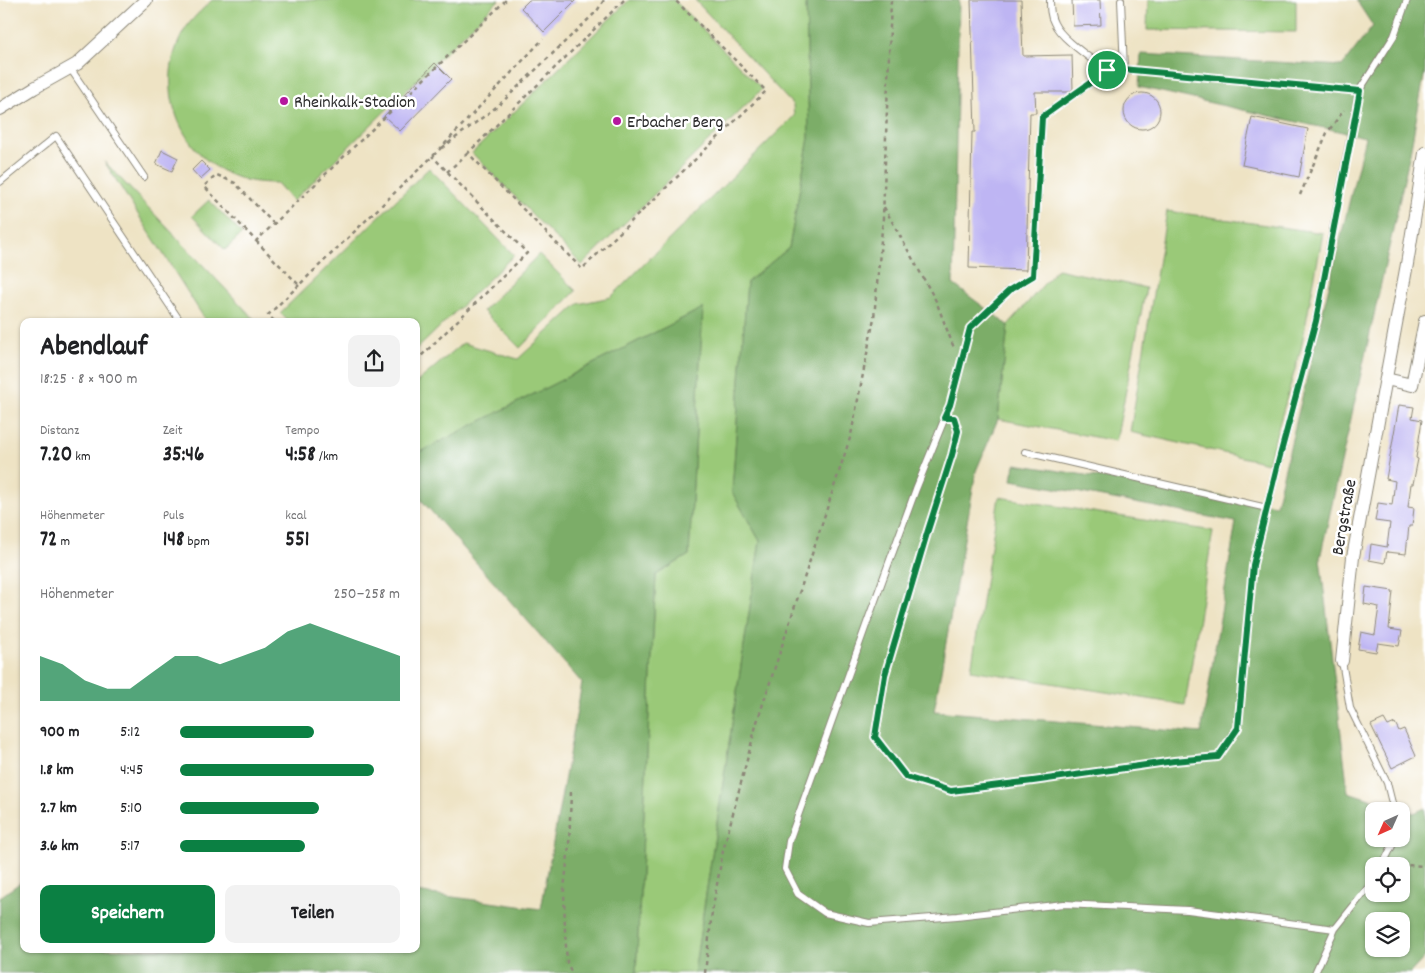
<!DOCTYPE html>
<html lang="de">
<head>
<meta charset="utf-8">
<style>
	:root { --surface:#fff; --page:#f2f2f2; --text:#202124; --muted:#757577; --accent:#0b8043 }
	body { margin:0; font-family:Dekko,sans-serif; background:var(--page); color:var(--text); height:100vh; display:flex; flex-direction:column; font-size:19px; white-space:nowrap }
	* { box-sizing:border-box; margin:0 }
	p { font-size:16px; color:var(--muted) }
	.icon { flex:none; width:28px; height:28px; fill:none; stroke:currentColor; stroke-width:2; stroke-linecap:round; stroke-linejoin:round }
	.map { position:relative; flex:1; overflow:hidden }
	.drawer { position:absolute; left:20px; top:318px; width:400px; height:635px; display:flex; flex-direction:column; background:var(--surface); border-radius:10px; box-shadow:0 1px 4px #0004 }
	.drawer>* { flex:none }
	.needle { width:32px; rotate:225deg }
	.controls { position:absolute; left:1365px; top:802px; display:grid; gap:10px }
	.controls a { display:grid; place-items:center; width:45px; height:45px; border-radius:10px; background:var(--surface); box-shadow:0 1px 4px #0004; font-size:25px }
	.pin { position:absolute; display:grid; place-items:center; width:42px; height:42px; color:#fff; margin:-21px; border:2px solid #fff; border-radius:50%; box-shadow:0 1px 5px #0007 }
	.round { display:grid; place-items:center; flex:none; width:52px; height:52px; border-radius:10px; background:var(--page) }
	.overview { display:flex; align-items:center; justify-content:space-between; height:85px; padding:0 20px }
	h1 { font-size:28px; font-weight:700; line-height:38px }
	.stats { display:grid; grid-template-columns:repeat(3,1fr); gap:8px; height:85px; padding:5px 20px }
	.stats div { display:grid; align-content:center }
	.stats b { font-size:21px; font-weight:700 }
	.stats small { font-size:14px; font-weight:400 }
	.stats p { font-size:14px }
	.chart { height:140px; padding:10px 20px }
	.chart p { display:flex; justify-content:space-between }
	.chart svg { width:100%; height:90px; margin-top:5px; fill:var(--accent); opacity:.7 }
	.button { display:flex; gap:10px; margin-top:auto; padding:10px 20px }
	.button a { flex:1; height:58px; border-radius:10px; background:var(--accent); color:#fff; font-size:20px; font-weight:700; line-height:58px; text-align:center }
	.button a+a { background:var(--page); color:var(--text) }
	ul { padding:0 20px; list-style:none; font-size:16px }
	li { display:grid; grid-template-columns:80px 60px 1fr; align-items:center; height:38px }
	li i { height:12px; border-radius:6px; background:var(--accent) }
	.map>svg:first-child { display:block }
	.green { fill:#9ac978; stroke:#627a52 }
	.forest { fill:#7bad68; stroke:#536c4a; fill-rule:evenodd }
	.building { fill:#beb5f3 }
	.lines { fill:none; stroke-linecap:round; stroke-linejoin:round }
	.lane-casing { stroke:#8c8778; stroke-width:8 }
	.street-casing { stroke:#8c8778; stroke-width:14 }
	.path { stroke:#8c8778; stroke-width:2.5; stroke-dasharray:4 4; stroke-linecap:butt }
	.lane { stroke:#fff; stroke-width:6 }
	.street { stroke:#fff; stroke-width:12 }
	.route-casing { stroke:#fff; stroke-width:10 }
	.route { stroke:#0b8043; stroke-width:6 }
	.poi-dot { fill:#b5179e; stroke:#fff; stroke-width:2 }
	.labels { text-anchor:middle; stroke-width:5; stroke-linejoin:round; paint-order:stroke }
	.poi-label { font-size:18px; fill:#2b2b2b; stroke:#fff; text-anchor:start }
	.street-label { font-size:18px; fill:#2b2b2b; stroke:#fff }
</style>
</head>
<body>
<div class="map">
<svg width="1425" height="973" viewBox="0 0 1425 973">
	<rect width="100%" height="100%" fill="#fff"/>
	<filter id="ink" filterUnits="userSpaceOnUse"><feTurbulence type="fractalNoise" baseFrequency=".02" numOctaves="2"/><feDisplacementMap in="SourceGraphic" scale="10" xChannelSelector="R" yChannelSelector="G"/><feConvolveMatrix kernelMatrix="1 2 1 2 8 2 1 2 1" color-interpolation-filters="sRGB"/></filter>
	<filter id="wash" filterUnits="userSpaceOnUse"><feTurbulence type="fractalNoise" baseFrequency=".0096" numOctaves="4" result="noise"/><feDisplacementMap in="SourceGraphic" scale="20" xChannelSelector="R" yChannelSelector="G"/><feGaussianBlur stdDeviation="1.12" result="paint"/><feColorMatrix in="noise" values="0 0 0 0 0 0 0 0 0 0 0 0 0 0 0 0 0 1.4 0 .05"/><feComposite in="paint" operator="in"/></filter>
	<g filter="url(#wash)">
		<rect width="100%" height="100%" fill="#eee3c4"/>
		<path class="green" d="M212,0H499L293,201L277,183C263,183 249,182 236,177C178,156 153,84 184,31C191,19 202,10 212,0Z
			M629,0H674L762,89L582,265L472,153Z
			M695,0H806L809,138L789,248L747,282L732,492L760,541L694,973H636L656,575L689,555L703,308L416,454V383L463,343L518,359L578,304L611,297L794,116L793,105Z
			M1148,0H1296V32L1147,30Z
			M104,161L256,321H206Z
			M429,168L514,255L416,350V321H288L280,313Z
			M209,200L242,234L225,250L192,216Z
			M1167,211L1323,233L1301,349L1268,463L1130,432Z
			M539,254L576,291L520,348L483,311Z
			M1057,269L1146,288L1116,441L998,419L1008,325Z
			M999,497L1213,531L1185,705L971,670Z"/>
		<path class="forest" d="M806,0H959L953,284L1008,325L998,419L976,471L934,711L1201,733L1236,522L1012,480L1015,464L1276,505L1365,137L1139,87L1141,54L1342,66L1373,26L1356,0H1425V71L1410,153L1320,558L1348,792L1414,813L1425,808V957L1410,973H694L760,541L732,492L747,282L789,248L809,138ZM1374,811H1401V839H1374ZM1374,866H1401V894H1374ZM1374,921H1401V949H1374Z
			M703,308L689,555L656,575L636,973H0V897L24,880V949H416V892L541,909L582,683L416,494V454Z"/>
		<g id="blocks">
			<path class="building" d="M529,0H576L544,32L521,8Z
				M971,0H1021L1023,56L1072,55L1073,89L1069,92H1035L1036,113H1030L1026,270L969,268L972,132H975Z
				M1072,0H1100L1101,25L1073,26Z
				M435,63L451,79L400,131L384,116Z
				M1124 111a18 18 0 1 1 36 0a18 18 0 1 1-36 0Z
				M1252,117L1308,129L1299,177L1242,165Z
				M162,150L178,158L172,171L156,164Z
				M201,161L210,170L200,179L192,170Z
				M1399,405L1414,407L1412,418L1422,420L1416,458L1418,459L1413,484H1411L1408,507L1414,508L1412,526H1409L1406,554L1387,552V551L1385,563L1369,560L1371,544L1387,547L1390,523L1375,521L1378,503L1392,505L1395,481L1386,479Z
				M1366,587L1393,591L1389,629L1402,631L1399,646L1378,643L1376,652L1358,649L1361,632L1375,635L1377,620L1379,607L1364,604Z
				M1384,719L1388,726L1395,723L1399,731L1404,729L1416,756L1392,768L1371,725Z"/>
		</g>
	</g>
	<g filter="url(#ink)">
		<use href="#blocks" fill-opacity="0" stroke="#8c8778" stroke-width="1"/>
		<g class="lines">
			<defs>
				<path id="lane" d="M1050,0C1050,8 1050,16 1054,23C1061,39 1092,59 1107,71
					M1121,0L1124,69
					M70,68L144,177
					M0,182L56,136L180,321
					M944,419L954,418L958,431L952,455L928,530L885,675L875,737L905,777L951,791L1033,781L1174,761L1218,757L1238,728L1253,565L1278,463L1316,321L1359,91L1394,36L1407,0
					M1025,452L1267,508
					M1342,661L1350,708L1387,783L1394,811
					M1382,866L1392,846L1393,839
					M1335,929L1188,910L1064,904L957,916L869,923L825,913L798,894L785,869L789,841L869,617L916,489L950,405L970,328L1011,289L1033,276L1042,117L1111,68L1359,91
					M1315,973L1335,929L1374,880"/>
				<path id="street" d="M0,109L34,88L77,64L146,0
					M1386,379L1412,385L1425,321
					M1342,661L1353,557L1407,264L1425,153"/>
			</defs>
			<use href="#lane" class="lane-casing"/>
			<use href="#street" class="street-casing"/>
			<path class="path" d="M624,0L468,153L582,269L766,91L675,0
				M442,148L499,105L597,11L604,0
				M447,172L468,153
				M1300,195L1327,133L1344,110
				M884,207L936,301L954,348
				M274,224L235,183L217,175L204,186L256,241L274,224L506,0
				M256,241L299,285L439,150L543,39
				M274,321L268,315L299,285
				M416,361L527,253L432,156
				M571,792L569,846L564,889L565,931L567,963L572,973
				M1401,867L1405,865L1425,866
				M705,973L712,912L723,851L757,722L851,435L874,318L883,218L891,0"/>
			<use href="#lane" class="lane"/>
			<use href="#street" class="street"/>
		</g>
	</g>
	<g class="lines" filter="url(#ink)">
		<defs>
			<path id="route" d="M1111,68L1360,91L1316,321L1278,463L1253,565L1238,728L1218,757L1174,761L1033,781L951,791L906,777L875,737L885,675L928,530L952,455L958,431L954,418H944L950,405L970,328L1011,289L1033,276L1042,117Z"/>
		</defs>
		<use href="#route" class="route-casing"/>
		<use href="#route" class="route"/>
	</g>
	<g class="poi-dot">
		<circle cx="284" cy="101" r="5"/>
		<circle cx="617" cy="121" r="5"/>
	</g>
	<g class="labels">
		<g class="poi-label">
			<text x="294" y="107">Rheinkalk-Stadion</text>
			<text x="627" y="127">Erbacher Berg</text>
		</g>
		<g class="street-label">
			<text transform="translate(1343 517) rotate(-80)" y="6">Bergstraße</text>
		</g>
	</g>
</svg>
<div class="controls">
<a><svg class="needle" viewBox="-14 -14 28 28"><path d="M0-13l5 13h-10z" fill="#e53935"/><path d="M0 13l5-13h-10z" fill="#757577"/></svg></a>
<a><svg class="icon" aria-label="locate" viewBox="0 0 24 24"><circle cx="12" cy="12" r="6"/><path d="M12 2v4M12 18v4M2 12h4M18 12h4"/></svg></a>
<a><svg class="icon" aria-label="layers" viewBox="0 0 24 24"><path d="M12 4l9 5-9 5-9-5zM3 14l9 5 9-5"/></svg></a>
</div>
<div class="pin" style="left:1107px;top:70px;background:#1e9e55"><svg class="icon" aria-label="arrive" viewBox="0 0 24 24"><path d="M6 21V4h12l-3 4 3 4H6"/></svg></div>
<section class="drawer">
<div class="overview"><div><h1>Abendlauf</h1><p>18:25 · 8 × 900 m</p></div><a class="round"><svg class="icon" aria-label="share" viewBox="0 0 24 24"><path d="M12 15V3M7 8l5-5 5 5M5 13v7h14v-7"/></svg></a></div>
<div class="stats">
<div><p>Distanz</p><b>7.20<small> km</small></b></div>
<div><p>Zeit</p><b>35:46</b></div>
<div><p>Tempo</p><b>4:58<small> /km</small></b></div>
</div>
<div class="stats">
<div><p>Höhenmeter</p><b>72<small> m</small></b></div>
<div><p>Puls</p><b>148<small> bpm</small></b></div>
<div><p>kcal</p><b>551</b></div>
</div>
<div class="chart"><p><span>Höhenmeter</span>250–258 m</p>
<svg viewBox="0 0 160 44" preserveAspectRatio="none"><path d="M0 44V22L10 26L20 34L30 38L40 38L50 30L60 22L70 22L80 26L90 22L100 18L110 10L120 6L130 10L140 14L150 18L160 22V44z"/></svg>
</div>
<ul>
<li><b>900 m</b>5:12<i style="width:61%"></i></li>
<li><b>1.8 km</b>4:45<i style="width:88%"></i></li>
<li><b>2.7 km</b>5:10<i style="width:63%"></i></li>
<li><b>3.6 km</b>5:17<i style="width:57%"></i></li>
</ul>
<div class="button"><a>Speichern</a><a>Teilen</a></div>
</section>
</div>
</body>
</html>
